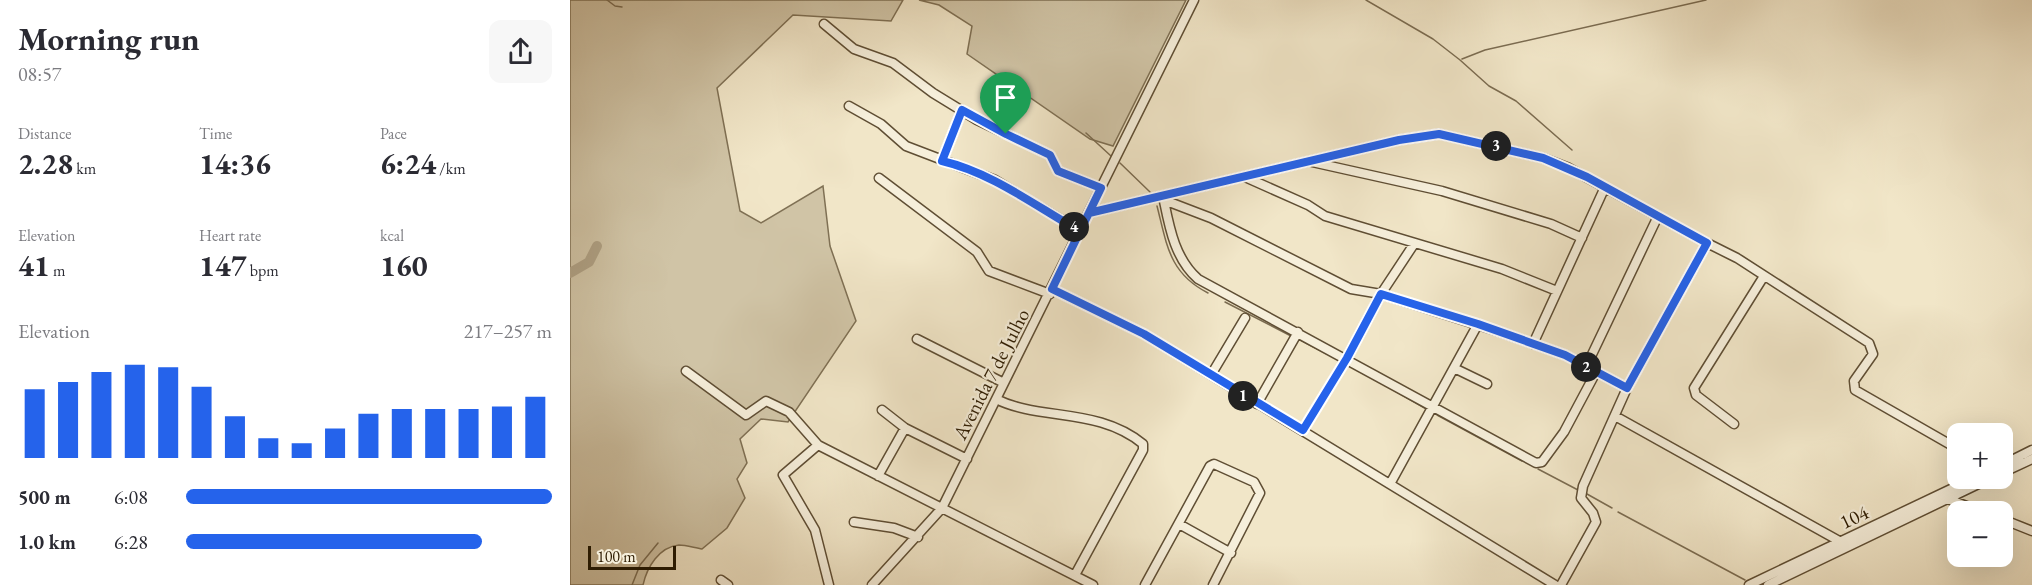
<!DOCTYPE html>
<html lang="en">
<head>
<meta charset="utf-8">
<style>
	:root { --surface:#fff; --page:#f7f7f7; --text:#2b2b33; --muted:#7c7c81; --accent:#2563eb }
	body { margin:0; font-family:"EB Garamond",serif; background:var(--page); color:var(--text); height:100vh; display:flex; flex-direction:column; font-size:22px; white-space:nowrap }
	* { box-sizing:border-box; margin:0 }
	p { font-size:20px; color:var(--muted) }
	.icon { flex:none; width:33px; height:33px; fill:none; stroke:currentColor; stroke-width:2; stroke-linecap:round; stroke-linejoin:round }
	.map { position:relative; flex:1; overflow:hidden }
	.sheet { display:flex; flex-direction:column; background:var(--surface); width:570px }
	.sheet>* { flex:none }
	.controls { position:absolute; left:1377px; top:423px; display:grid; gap:12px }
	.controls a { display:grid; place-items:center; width:66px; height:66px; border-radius:12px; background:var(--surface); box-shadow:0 6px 24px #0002; font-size:30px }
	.scale { position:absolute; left:18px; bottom:15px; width:88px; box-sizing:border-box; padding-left:6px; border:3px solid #2e1c02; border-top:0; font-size:16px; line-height:21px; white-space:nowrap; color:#2e1c02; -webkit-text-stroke:4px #f6efdb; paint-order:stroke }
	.pin { position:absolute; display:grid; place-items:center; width:51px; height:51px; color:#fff; margin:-62px -26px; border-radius:50% 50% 50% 0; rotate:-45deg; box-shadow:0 0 6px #0007 }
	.pin .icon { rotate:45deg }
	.km { position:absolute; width:30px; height:30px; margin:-15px; border-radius:50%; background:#222; color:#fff; font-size:16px; line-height:30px; text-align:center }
	.round { display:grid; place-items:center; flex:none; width:63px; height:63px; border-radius:12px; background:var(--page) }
	.summary { display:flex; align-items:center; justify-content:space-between; height:102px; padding:0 18px }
	h1 { font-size:33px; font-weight:700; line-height:45px }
	.figures { display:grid; grid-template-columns:repeat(3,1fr); gap:9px; height:102px; padding:6px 18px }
	.figures div { display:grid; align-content:center }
	.figures b { font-size:30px; font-weight:700 }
	.figures small { font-size:16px; font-weight:400 }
	.figures p { font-size:16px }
	.chart { height:168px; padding:12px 18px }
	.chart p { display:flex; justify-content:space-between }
	.chart svg { width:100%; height:108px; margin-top:6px; stroke:var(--accent); stroke-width:6 }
	ul { padding:0 18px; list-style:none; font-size:20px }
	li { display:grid; grid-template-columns:96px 72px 1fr; align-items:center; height:45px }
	li i { height:15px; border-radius:8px; background:var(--accent) }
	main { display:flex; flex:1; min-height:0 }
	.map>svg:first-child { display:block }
	.green { fill:#d0c4a6; stroke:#7f7054; stroke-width:1.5 }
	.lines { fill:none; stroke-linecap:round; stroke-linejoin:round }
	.stream { stroke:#7b6c51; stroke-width:1.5 }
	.river { stroke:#afa185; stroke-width:10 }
	.minor-casing { stroke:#5f4e34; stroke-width:11 }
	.minor { stroke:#f6efdb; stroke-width:8 }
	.route-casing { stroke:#fff; stroke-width:12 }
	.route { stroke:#2563eb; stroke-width:8 }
	.labels { text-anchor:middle; stroke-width:4.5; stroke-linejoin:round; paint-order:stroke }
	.street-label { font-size:20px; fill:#2e1c02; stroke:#f6efdb }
</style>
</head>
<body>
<main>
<section class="sheet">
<div class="summary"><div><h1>Morning run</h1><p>08:57</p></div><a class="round"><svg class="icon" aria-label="share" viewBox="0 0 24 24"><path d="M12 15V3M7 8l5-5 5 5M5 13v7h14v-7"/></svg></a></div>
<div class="figures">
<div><p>Distance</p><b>2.28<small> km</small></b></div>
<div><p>Time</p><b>14:36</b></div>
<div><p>Pace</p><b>6:24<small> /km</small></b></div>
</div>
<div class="figures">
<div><p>Elevation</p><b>41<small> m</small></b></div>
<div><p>Heart rate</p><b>147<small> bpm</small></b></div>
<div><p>kcal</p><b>160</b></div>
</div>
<div class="chart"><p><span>Elevation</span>217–257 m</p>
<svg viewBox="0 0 160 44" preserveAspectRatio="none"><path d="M5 44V16M15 44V13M25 44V9M35 44V6M45 44V7M55 44V15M65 44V27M75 44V36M85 44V38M95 44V32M105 44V26M115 44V24M125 44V24M135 44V24M145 44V23M155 44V19"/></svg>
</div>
<ul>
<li><b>500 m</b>6:08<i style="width:100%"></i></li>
<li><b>1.0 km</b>6:28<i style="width:81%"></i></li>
</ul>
</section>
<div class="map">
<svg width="1462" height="585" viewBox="0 0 1462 585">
	<rect width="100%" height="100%" fill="#f1e6c8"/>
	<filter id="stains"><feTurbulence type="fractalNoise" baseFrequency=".00333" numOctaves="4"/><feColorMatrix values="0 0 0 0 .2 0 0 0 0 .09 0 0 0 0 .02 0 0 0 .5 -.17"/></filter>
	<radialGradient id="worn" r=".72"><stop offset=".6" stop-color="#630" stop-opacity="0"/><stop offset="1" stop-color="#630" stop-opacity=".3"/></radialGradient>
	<path class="green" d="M0,0H333L321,21L223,15L147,88L170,211L191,223L253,186L260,246L286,321L218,422L191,419L170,439L177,463L167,479L175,498L157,528L132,549C125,548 116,545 109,545C89,547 77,567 73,585H0Z
		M349,0H616L543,146L520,139L397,54L402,26L369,5Z"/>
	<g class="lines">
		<path class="stream" d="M37,0L45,6L52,7
			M796,0L863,39L890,60L919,86L946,101L1002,150
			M892,59L915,50L1136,0
			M516,133L541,156
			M550,163L580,192
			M587,206C597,245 599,273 638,293
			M655,302L721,336
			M730,340L757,354
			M820,388L858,410
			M867,415L952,461
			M968,469L1008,490
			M1017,494L1042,508
			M1048,512L1175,580
			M62,585L70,565L88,543"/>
		<path class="river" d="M0,273L19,262L27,246"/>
		<defs>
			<path id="minor" d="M254,24L284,49L323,63L363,93L407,120L480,155L488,171L531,188
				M279,106L311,124L336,146L425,180L510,231
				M372,161L392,110
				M742,162L872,191L981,224L1012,238
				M675,177L738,205L755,216L932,269L987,291
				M309,178L407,252L419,271L480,294
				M593,196C599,225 604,258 628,279L966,463L972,462L994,432L1026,372
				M594,200L641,218L781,289L811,294L930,332L995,355L1057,388
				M519,213L829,140L869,134L973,158L999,168L1137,243L1057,388L1013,486L1011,498L1023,513L1026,522L991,585
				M1137,243L1167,258L1299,343L1303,354L1284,381L1285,390L1388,449
				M482,289L574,334L985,585
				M347,339L434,383
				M963,344L1035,187
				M1016,367L1088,216
				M884,368L917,384
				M116,371L176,415L196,401L219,412L248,445L523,585
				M641,375L675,318
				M426,399C470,421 528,407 573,444V450L505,575
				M687,404L728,332
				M312,410L335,428L397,459
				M1045,416L1271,542
				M1164,424L1126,395L1124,388L1194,276
				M733,430L777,358L811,294L844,244
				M248,445L213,475L245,530L259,585
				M1432,465L1462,450
				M1432,473L1462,459
				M308,476L335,428
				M820,484L908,324
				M1378,499L1412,512
				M1432,519L1462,531
				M284,522L324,528L348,537
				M609,524L661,553
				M151,580L158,585
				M302,585L372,508L624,0
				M575,585L640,466L644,464L684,482L690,493L643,585
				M1179,585L1404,478
				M1198,585L1421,478"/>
		</defs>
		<use href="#minor" class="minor-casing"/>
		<use href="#minor" class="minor"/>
	</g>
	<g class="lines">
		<defs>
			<path id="route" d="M436,134L480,155L488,171L531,188L482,289L574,334L733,430L777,358L811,294L908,324L995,355L1057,388L1137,243L1017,177L973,158L869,134L829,140L519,213L510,231C465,206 423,173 372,161L392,110L436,134"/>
		</defs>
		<use href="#route" class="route-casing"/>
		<use href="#route" class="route"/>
	</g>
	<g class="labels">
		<g class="street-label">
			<text transform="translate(421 374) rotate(-63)" y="7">Avenida 7 de Julho</text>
			<text transform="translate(1284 517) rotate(-26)" y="7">104</text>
		</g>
	</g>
	<rect width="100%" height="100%" filter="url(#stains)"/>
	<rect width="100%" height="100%" fill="url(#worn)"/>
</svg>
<div class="controls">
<a>+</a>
<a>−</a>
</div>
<div class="scale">100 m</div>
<div class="pin" style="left:436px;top:134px;background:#1e9e55"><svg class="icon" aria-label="arrive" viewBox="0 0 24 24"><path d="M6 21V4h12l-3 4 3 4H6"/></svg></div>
<b class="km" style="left:673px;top:396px">1</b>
<b class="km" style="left:1016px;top:367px">2</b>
<b class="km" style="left:926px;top:146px">3</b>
<b class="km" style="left:504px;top:227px">4</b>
</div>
</main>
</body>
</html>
